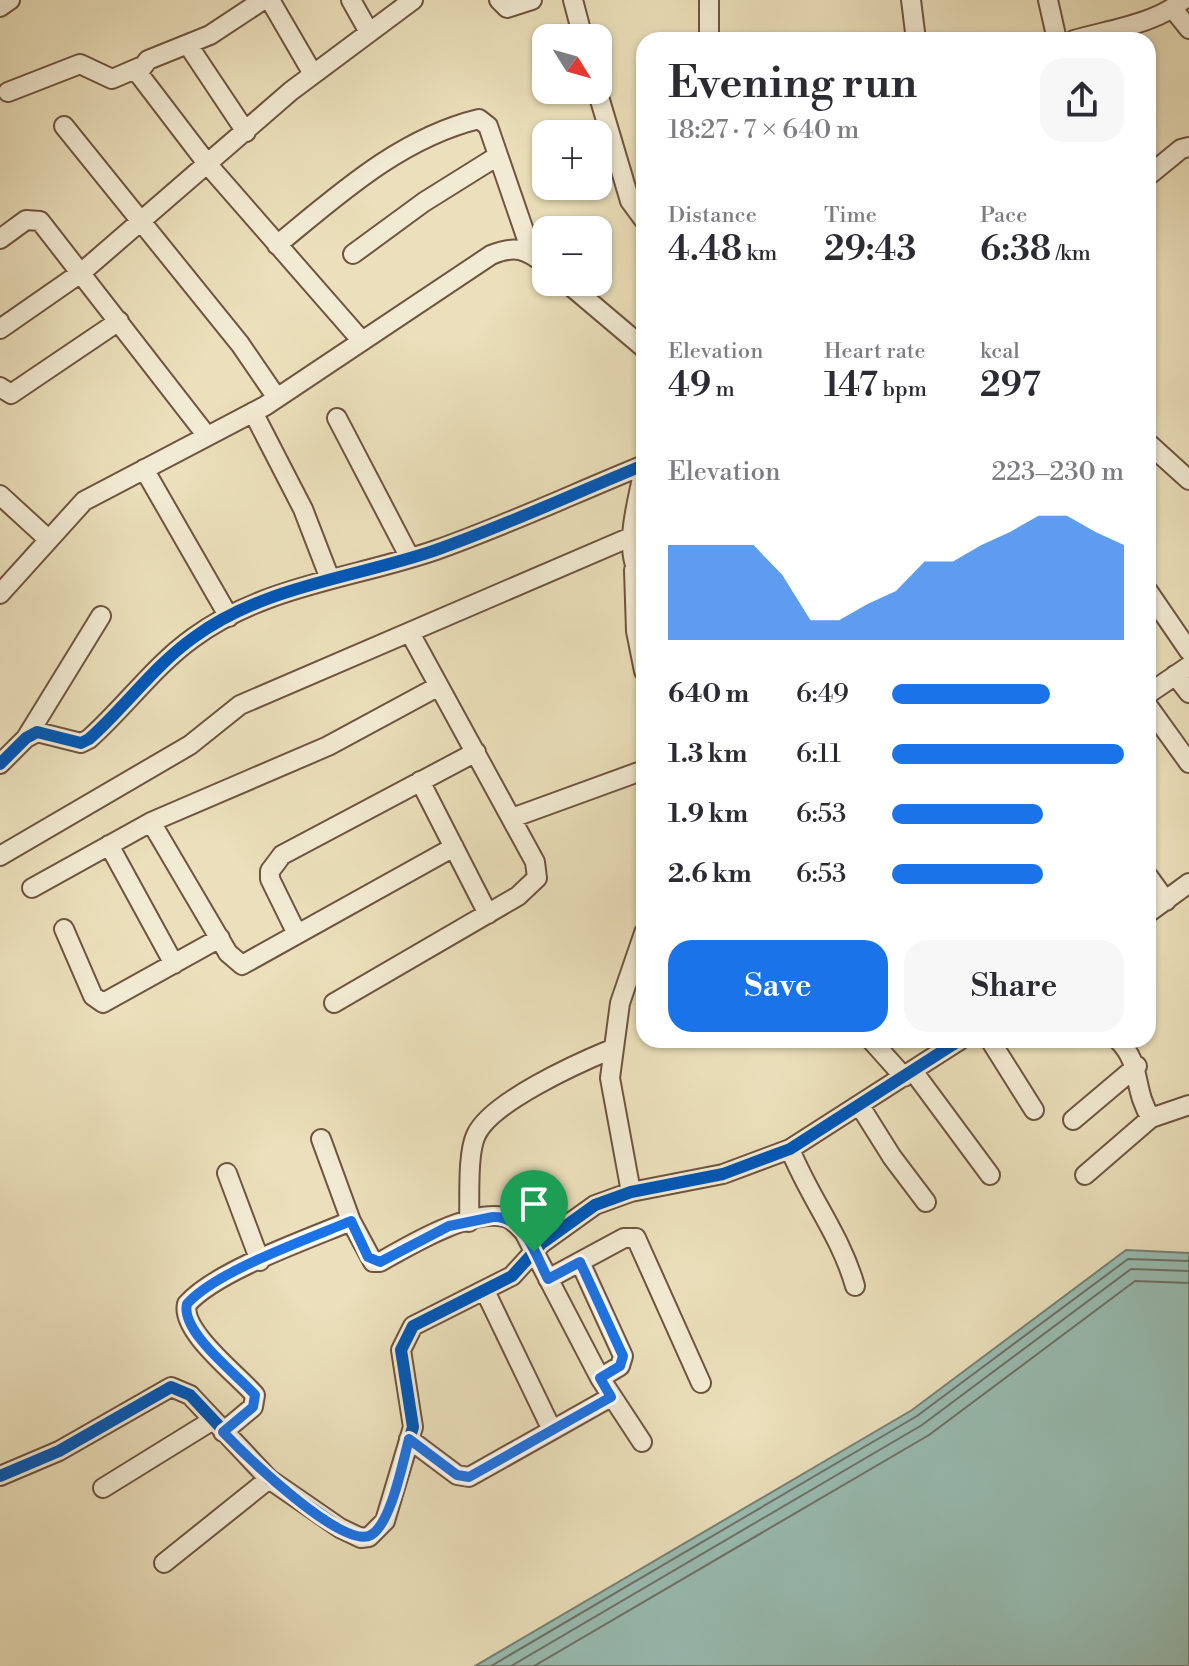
<!DOCTYPE html>
<html lang="en">
<head>
<meta charset="utf-8">
<style>
	:root { --surface:#fff; --page:#f7f7f7; --text:#2b2b33; --muted:#7c7c81; --accent:#1a73e8 }
	body { margin:0; font-family:"Libre Bodoni",serif; background:var(--page); color:var(--text); height:100vh; display:flex; flex-direction:column; font-size:30px; white-space:nowrap }
	* { box-sizing:border-box; margin:0 }
	p { font-size:26px; color:var(--muted) }
	.icon { flex:none; width:44px; height:44px; fill:none; stroke:currentColor; stroke-width:2; stroke-linecap:round; stroke-linejoin:round }
	.map { position:relative; flex:1; overflow:hidden }
	.details { position:absolute; left:636px; top:32px; width:520px; height:1016px; display:flex; flex-direction:column; background:var(--surface); border-radius:24px; box-shadow:0 2px 6px #0004 }
	.details>* { flex:none }
	.needle { width:52px; rotate:127deg }
	.tools { position:absolute; left:532px; top:24px; display:grid; gap:16px }
	.tools a { display:grid; place-items:center; width:80px; height:80px; border-radius:16px; background:var(--surface); box-shadow:0 2px 6px #0004; font-size:40px }
	.pin { position:absolute; display:grid; place-items:center; width:68px; height:68px; color:#fff; margin:-82px -34px; border-radius:50% 50% 50% 0; rotate:-45deg; box-shadow:0 0 8px #0007 }
	.pin .icon { rotate:45deg }
	.round { display:grid; place-items:center; flex:none; width:84px; height:84px; border-radius:24px; background:var(--page) }
	.head { display:flex; align-items:center; justify-content:space-between; height:136px; padding:0 32px }
	h1 { font-size:44px; font-weight:600; line-height:60px }
	.stats { display:grid; grid-template-columns:repeat(3,1fr); gap:12px; height:136px; padding:8px 32px }
	.stats div { display:grid; align-content:center }
	.stats b { font-size:34px; font-weight:600 }
	.stats small { font-size:22px; font-weight:400 }
	.stats p { font-size:22px }
	.chart { height:224px; padding:16px 32px }
	.chart p { display:flex; justify-content:space-between }
	.chart svg { width:100%; height:144px; margin-top:8px; fill:var(--accent); opacity:.7 }
	.cta { display:flex; gap:16px; margin-top:auto; padding:16px 32px }
	.cta a { flex:1; height:92px; border-radius:24px; background:var(--accent); color:#fff; font-size:32px; font-weight:600; line-height:92px; text-align:center }
	.cta a+a { background:var(--page); color:var(--text) }
	ul { padding:0 32px; list-style:none; font-size:26px }
	li { display:grid; grid-template-columns:128px 96px 1fr; align-items:center; height:60px }
	li i { height:20px; border-radius:10px; background:var(--accent) }
	.map>svg:first-child { display:block }
	.water { fill:#98bdb3; stroke:#788075; stroke-width:2 }
	.lines { fill:none; stroke-linecap:round; stroke-linejoin:round }
	.shore { stroke:#707065; stroke-width:2 }
	.minor-casing { stroke:#705340; stroke-width:22 }
	.minor { stroke:#f2ebd3; stroke-width:18 }
	.cycleway-casing { stroke:#f2ebd3; stroke-width:17 }
	.cycleway { stroke:#0057b8; stroke-width:12 }
	.route-casing { stroke:#fff; stroke-width:16 }
	.route { stroke:#1a73e8; stroke-width:10 }
</style>
</head>
<body>
<div class="map">
<svg width="1189" height="1666" viewBox="0 0 1189 1666">
	<rect width="100%" height="100%" fill="#ebe0bb"/>
	<filter id="stains"><feTurbulence type="fractalNoise" baseFrequency=".0025" numOctaves="4"/><feColorMatrix values="0 0 0 0 .2 0 0 0 0 .09 0 0 0 0 .02 0 0 0 .5 -.17"/></filter>
	<radialGradient id="worn" r=".72"><stop offset=".6" stop-color="#630" stop-opacity="0"/><stop offset="1" stop-color="#630" stop-opacity=".3"/></radialGradient>
	<path class="water" d="M1126,1250L1189,1253V1666H475L912,1410Z"/>
	<g class="lines">
		<path class="shore" d="M491,1666L917,1416L1128,1259L1189,1261
			M511,1666L922,1425L1131,1269L1189,1271
			M534,1666L929,1435L1135,1281L1189,1283"/>
		<defs>
			<path id="minor" d="M263,0L210,35L148,60L138,73L209,166L361,340
				M270,0L313,74
				M351,0L369,32
				M499,0L507,8L532,0
				M573,0L583,38
				M911,0L916,40
				M1048,0L1057,40
				M0,7L10,0
				M1173,9L1189,29
				M709,40V0
				M1074,40C1108,30 1156,24 1183,0
				M188,45L246,132
				M597,90L630,201L644,220
				M8,92L80,64L112,79L140,67
				M64,126L240,344L277,398
				M1148,176L1181,149L1189,147
				M0,239L26,220L40,221L207,436
				M277,245C338,195 400,138 479,119L488,126L532,254
				M353,254L424,202L496,157
				M566,282L644,348
				M0,329L82,272L291,91L413,0
				M0,387L11,394L119,321
				M253,412L303,509L330,579
				M337,418L410,558
				M1148,443L1189,480
				M644,468C638,503 620,552 644,583
				M144,469L229,617
				M0,495L48,539
				M634,570L636,631L644,671
				M1148,591L1189,651
				M0,594L84,501L265,406L491,255C515,245 526,249 546,265
				M1175,675L1189,693
				M1148,694L1189,666
				M1148,706L1189,763
				M26,738L101,616
				M0,764L26,738L37,732L81,743L89,739C125,707 154,666 193,638C265,585 355,578 436,550C507,525 575,493 644,465
				M420,781L488,914
				M512,818L644,770
				M151,822L228,953L242,965L454,847
				M109,845L174,964
				M0,856L190,745L240,705L633,536
				M1148,876L1166,901
				M32,888L151,822L328,746L439,686
				M1148,913L1189,883
				M64,929L93,996L103,1003L220,938
				M297,934L270,879V871L282,855L476,752
				M334,1003L518,896L537,878L535,862L410,633
				M871,1040L904,1077
				M990,1040L1034,1110
				M1118,1040C1143,1065 1132,1089 1151,1118
				M913,1071L990,1175
				M860,1106L892,1157L926,1202
				M1073,1120L1137,1066
				M321,1139L351,1221L373,1262H380C408,1246 470,1209 504,1217C512,1218 518,1226 524,1232L600,1378L642,1442
				M790,1149C809,1197 841,1236 855,1286
				M227,1173L260,1261
				M1085,1175L1151,1118L1189,1105
				M631,1192L610,1078L620,1003L644,933
				M469,1222C470,1199 467,1154 476,1135C491,1102 578,1063 612,1049
				M580,1262L623,1356L620,1366L600,1378
				M548,1279L624,1238H636L701,1383
				M485,1291L552,1430
				M223,1432L253,1407L255,1395C239,1376 180,1331 187,1304C216,1271 308,1239 351,1221
				M409,1439L457,1475L469,1477L611,1397
				M0,1476L59,1451L171,1387L190,1395L269,1479L340,1528L361,1538L369,1537L385,1521L413,1427L401,1350L413,1326L512,1276L542,1243L595,1205L631,1192L723,1174L790,1149L960,1040
				M103,1488L213,1420
				M164,1563L269,1479"/>
		</defs>
		<use href="#minor" class="minor-casing"/>
		<use href="#minor" class="minor"/>
		<defs>
			<path id="cycleway" d="M0,764L26,738L37,732L81,743L89,739C125,707 154,666 193,638C265,585 355,578 436,550C507,525 575,493 644,465
				M0,1476L59,1451L171,1387L190,1395L269,1479L340,1528L361,1538L369,1537L385,1521L413,1427L401,1350L413,1326L512,1276L542,1243L595,1205L631,1192L723,1174L790,1149L960,1040"/>
		</defs>
		<use href="#cycleway" class="cycleway-casing"/>
		<use href="#cycleway" class="cycleway"/>
	</g>
	<g class="lines">
		<defs>
			<path id="route" d="M493,1217C525,1216 535,1254 548,1279L580,1262L623,1356L620,1366L600,1378L611,1397L469,1477L457,1475L409,1439C403,1461 391,1524 371,1535C343,1551 243,1453 223,1432L253,1407L255,1395C239,1376 180,1332 187,1304C216,1271 308,1239 351,1221L368,1257L380,1262L449,1226Z"/>
		</defs>
		<use href="#route" class="route-casing"/>
		<use href="#route" class="route"/>
	</g>
	<rect width="100%" height="100%" filter="url(#stains)"/>
	<rect width="100%" height="100%" fill="url(#worn)"/>
</svg>
<div class="tools">
<a><svg class="needle" viewBox="-14 -14 28 28"><path d="M0-13l5 13h-10z" fill="#e53935"/><path d="M0 13l5-13h-10z" fill="#7c7c81"/></svg></a>
<a>+</a>
<a>−</a>
</div>
<div class="pin" style="left:534px;top:1252px;background:#1e9e55"><svg class="icon" aria-label="arrive" viewBox="0 0 24 24"><path d="M6 21V4h12l-3 4 3 4H6"/></svg></div>
<section class="details">
<div class="head"><div><h1>Evening run</h1><p>18:27 · 7 × 640 m</p></div><a class="round"><svg class="icon" aria-label="share" viewBox="0 0 24 24"><path d="M12 15V3M7 8l5-5 5 5M5 13v7h14v-7"/></svg></a></div>
<div class="stats">
<div><p>Distance</p><b>4.48<small> km</small></b></div>
<div><p>Time</p><b>29:43</b></div>
<div><p>Pace</p><b>6:38<small> /km</small></b></div>
</div>
<div class="stats">
<div><p>Elevation</p><b>49<small> m</small></b></div>
<div><p>Heart rate</p><b>147<small> bpm</small></b></div>
<div><p>kcal</p><b>297</b></div>
</div>
<div class="chart"><p><span>Elevation</span>223–230 m</p>
<svg viewBox="0 0 160 44" preserveAspectRatio="none"><path d="M0 44V15L10 15L20 15L30 15L40 24L50 38L60 38L70 33L80 29L90 20L100 20L110 15L120 11L130 6L140 6L150 11L160 15V44z"/></svg>
</div>
<ul>
<li><b>640 m</b>6:49<i style="width:68%"></i></li>
<li><b>1.3 km</b>6:11<i style="width:100%"></i></li>
<li><b>1.9 km</b>6:53<i style="width:65%"></i></li>
<li><b>2.6 km</b>6:53<i style="width:65%"></i></li>
</ul>
<div class="cta"><a>Save</a><a>Share</a></div>
</section>
</div>
</body>
</html>
